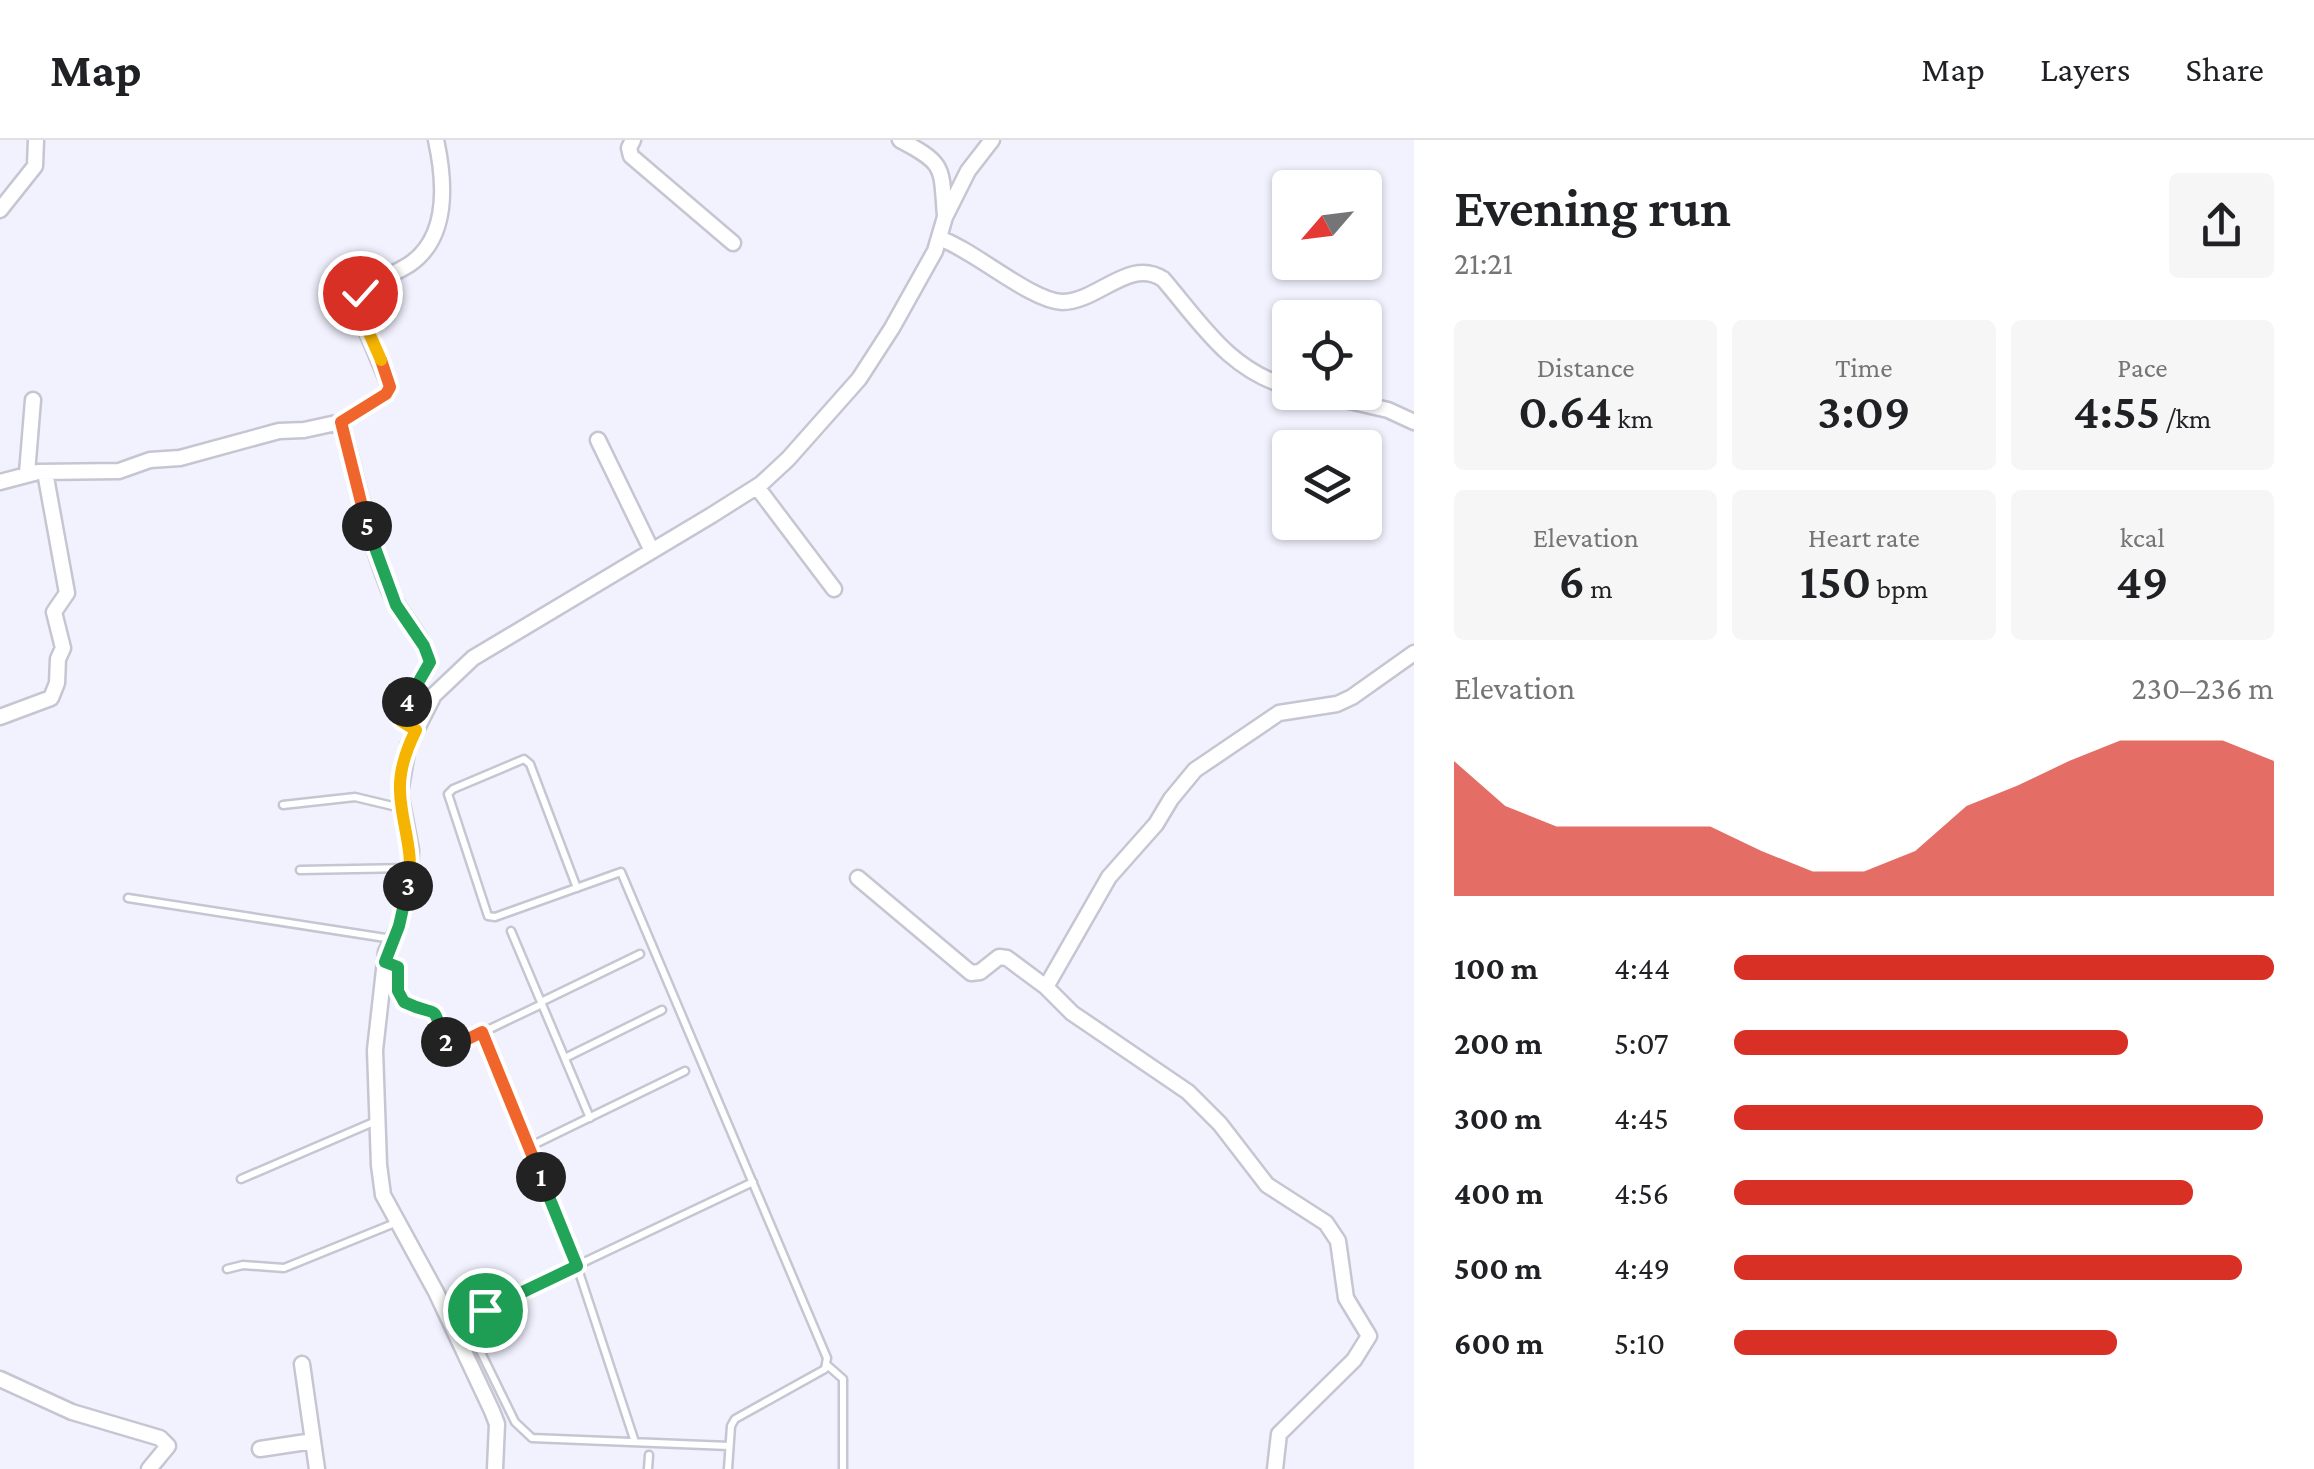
<!DOCTYPE html>
<html lang="en">
<head>
<meta charset="utf-8">
<style>
	:root { --surface:#fff; --page:#f6f6f6; --text:#202124; --muted:#757577; --line:#e0e0e0; --accent:#d93025 }
	body { margin:0; font-family:"Crimson Pro",serif; background:var(--page); color:var(--text); height:100vh; display:flex; flex-direction:column; font-size:38px; white-space:nowrap }
	* { box-sizing:border-box; margin:0 }
	p { font-size:32px; color:var(--muted) }
	.icon { flex:none; width:55px; height:55px; fill:none; stroke:currentColor; stroke-width:2; stroke-linecap:round; stroke-linejoin:round }
	.map { position:relative; flex:1; overflow:hidden }
	.side { display:flex; flex-direction:column; background:var(--surface); width:900px }
	.side>* { flex:none }
	.needle { width:65px; rotate:242deg }
	.tools { position:absolute; left:1272px; top:30px; display:grid; gap:20px }
	.tools a { display:grid; place-items:center; width:110px; height:110px; border-radius:10px; background:var(--surface); box-shadow:0 2px 8px #0004; font-size:50px }
	.pin { position:absolute; display:grid; place-items:center; width:85px; height:85px; color:#fff; margin:-42px; border:5px solid #fff; border-radius:50%; box-shadow:0 2px 10px #0007 }
	.km { position:absolute; width:50px; height:50px; margin:-25px; border-radius:50%; background:#222; color:#fff; font-size:28px; line-height:50px; text-align:center }
	.round { display:grid; place-items:center; flex:none; width:105px; height:105px; border-radius:10px; background:var(--page) }
	.summary { display:flex; align-items:center; justify-content:space-between; height:170px; padding:0 40px }
	h1 { font-size:55px; font-weight:600; line-height:75px }
	.metrics { display:grid; grid-template-columns:repeat(3,1fr); gap:15px; height:170px; padding:10px 40px }
	.metrics div { display:grid; align-content:center; border-radius:10px; background:var(--page); text-align:center }
	.metrics b { font-size:50px; font-weight:600 }
	.metrics small { font-size:28px; font-weight:400 }
	.metrics p { font-size:28px }
	.chart { height:280px; padding:20px 40px }
	.chart p { display:flex; justify-content:space-between }
	.chart svg { width:100%; height:180px; margin-top:10px; fill:var(--accent); opacity:.7 }
	ul { padding:0 40px; list-style:none; font-size:32px }
	li { display:grid; grid-template-columns:160px 120px 1fr; align-items:center; height:75px }
	li i { height:25px; border-radius:12px; background:var(--accent) }
	header { display:flex; align-items:center; gap:60px; box-sizing:border-box; height:140px; padding:0 50px; background:var(--surface); border-bottom:2px solid var(--line) }
	header strong { font-size:48px }
	nav { display:flex; gap:55px; margin-inline-start:auto; font-size:35px }
	main { display:flex; flex:1; min-height:0 }
	.map>svg:first-child { display:block }
	.lines { fill:none; stroke-linecap:round; stroke-linejoin:round }
	.service-casing { stroke:#c5c6d2; stroke-width:11 }
	.minor-casing { stroke:#c5c6d2; stroke-width:19 }
	.service { stroke:#fff; stroke-width:6 }
	.minor { stroke:#fff; stroke-width:14 }
	.split-1-casing { stroke:#fff; stroke-width:20 }
	.split-2-casing { stroke:#fff; stroke-width:20 }
	.split-3-casing { stroke:#fff; stroke-width:20 }
	.split-4-casing { stroke:#fff; stroke-width:20 }
	.split-5-casing { stroke:#fff; stroke-width:20 }
	.split-6-casing { stroke:#fff; stroke-width:20 }
	.split-7-casing { stroke:#fff; stroke-width:20 }
	.split-1 { stroke:#22a559; stroke-width:12 }
	.split-2 { stroke:#f0652b; stroke-width:12 }
	.split-3 { stroke:#22a559; stroke-width:12 }
	.split-4 { stroke:#f5b400; stroke-width:12 }
	.split-5 { stroke:#22a559; stroke-width:12 }
	.split-6 { stroke:#f0652b; stroke-width:12 }
	.split-7 { stroke:#f5b400; stroke-width:12 }
</style>
</head>
<body>
<header>
<strong>Map</strong>
<nav><a>Map</a><a>Layers</a><a>Share</a></nav>
</header>
<main>
<div class="map">
<svg width="1414" height="1329" viewBox="0 0 1414 1329">
	<rect width="100%" height="100%" fill="#f1f2fe"/>
	<g class="lines">
		<defs>
			<path id="service" d="M283,665L355,657L401,668
				M300,730L409,728
				M577,748L530,624L524,619L453,649L448,654L488,776L495,777L621,732L827,1218L825,1229L735,1279L731,1286L728,1329
				M128,758L392,799
				M511,791L590,978
				M386,822L398,827V851L404,862C412,866 433,867 438,874C445,884 441,897 452,907L542,864
				M541,862L640,814
				M482,892L577,1126L635,1302
				M565,918L662,870
				M529,1007L685,931
				M241,1039L376,981
				M227,1129L243,1125L284,1128L395,1083
				M826,1224L843,1239V1329
				M729,1306L532,1298L515,1282L472,1194L471,1180L485,1169L753,1042
				M648,1329L649,1315"/>
			<path id="minor" d="M633,0L629,8L631,16L733,103
				M900,0C946,24 941,27 945,76
				M0,70L35,26L36,0
				M939,98C974,110 1031,161 1062,162C1098,162 1129,117 1163,139C1200,182 1230,232 1290,247
				M1310,252L1388,270L1414,282
				M598,300L652,411
				M27,333L33,260
				M0,342L38,332L119,331L150,320L180,318L279,291L304,290L341,282
				M757,347L834,449
				M0,577L51,558L57,543L58,519L63,508L54,472L67,453L45,332
				M416,590L401,581V573L430,522C423,494 398,474 388,447C367,394 357,338 341,282L386,254L390,247L357,168V158C371,140 392,136 410,124C449,97 445,41 436,0
				M858,738L971,833L980,832L999,817L1007,818L1046,847
				M302,1224L317,1329
				M0,1239L72,1272L160,1298L168,1306L149,1329
				M260,1309L313,1301
				M495,1329L497,1284L492,1271L436,1152L383,1055L379,1025L375,910L386,812L399,786L410,736L411,710L400,653L408,606L434,555L473,518L712,375L761,344L788,319L859,239L892,188L935,111L945,77L968,31L992,0
				M1275,1329L1279,1294L1354,1220L1369,1196L1346,1158L1338,1101L1326,1083L1267,1045L1220,984L1188,952L1072,873L1046,847L1109,737L1156,684L1171,659L1195,630L1279,573L1337,564L1352,557L1414,513"/>
		</defs>
		<use href="#service" class="service-casing"/>
		<use href="#minor" class="minor-casing"/>
		<use href="#service" class="service"/>
		<use href="#minor" class="minor"/>
	</g>
	<g class="lines">
		<defs>
			<path id="split-1" d="M485,1170L577,1126L541,1037"/>
			<path id="split-2" d="M446,902L452,907L482,892L541,1037"/>
			<path id="split-3" d="M408,746L399,786L385,822L398,827V851L404,862C442,880 429,858 446,902"/>
			<path id="split-4" d="M407,562L401,581L416,590C407,608 399,630 400,651C401,684 415,712 408,746"/>
			<path id="split-5" d="M367,386L396,465L424,506L430,522L407,562"/>
			<path id="split-6" d="M367,386L341,282L386,254L390,247L381,220"/>
			<path id="split-7" d="M360,153L358,168L381,220"/>
		</defs>
		<use href="#split-1" class="split-1-casing"/>
		<use href="#split-2" class="split-2-casing"/>
		<use href="#split-3" class="split-3-casing"/>
		<use href="#split-4" class="split-4-casing"/>
		<use href="#split-5" class="split-5-casing"/>
		<use href="#split-6" class="split-6-casing"/>
		<use href="#split-7" class="split-7-casing"/>
		<use href="#split-1" class="split-1"/>
		<use href="#split-2" class="split-2"/>
		<use href="#split-3" class="split-3"/>
		<use href="#split-4" class="split-4"/>
		<use href="#split-5" class="split-5"/>
		<use href="#split-6" class="split-6"/>
		<use href="#split-7" class="split-7"/>
	</g>
</svg>
<div class="tools">
<a><svg class="needle" viewBox="-14 -14 28 28"><path d="M0-13l5 13h-10z" fill="#e53935"/><path d="M0 13l5-13h-10z" fill="#757577"/></svg></a>
<a><svg class="icon" aria-label="locate" viewBox="0 0 24 24"><circle cx="12" cy="12" r="6"/><path d="M12 2v4M12 18v4M2 12h4M18 12h4"/></svg></a>
<a><svg class="icon" aria-label="layers" viewBox="0 0 24 24"><path d="M12 4l9 5-9 5-9-5zM3 14l9 5 9-5"/></svg></a>
</div>
<div class="pin" style="left:485px;top:1170px;background:#1e9e55"><svg class="icon" aria-label="arrive" viewBox="0 0 24 24"><path d="M6 21V4h12l-3 4 3 4H6"/></svg></div>
<div class="pin" style="left:360px;top:153px;background:#d93025"><svg class="icon" aria-label="check" viewBox="0 0 24 24"><path d="M5 12l5 5 9-10"/></svg></div>
<b class="km" style="left:541px;top:1037px">1</b>
<b class="km" style="left:446px;top:902px">2</b>
<b class="km" style="left:408px;top:746px">3</b>
<b class="km" style="left:407px;top:562px">4</b>
<b class="km" style="left:367px;top:386px">5</b>
</div>
<section class="side">
<div class="summary"><div><h1>Evening run</h1><p>21:21</p></div><a class="round"><svg class="icon" aria-label="share" viewBox="0 0 24 24"><path d="M12 15V3M7 8l5-5 5 5M5 13v7h14v-7"/></svg></a></div>
<div class="metrics">
<div><p>Distance</p><b>0.64<small> km</small></b></div>
<div><p>Time</p><b>3:09</b></div>
<div><p>Pace</p><b>4:55<small> /km</small></b></div>
</div>
<div class="metrics">
<div><p>Elevation</p><b>6<small> m</small></b></div>
<div><p>Heart rate</p><b>150<small> bpm</small></b></div>
<div><p>kcal</p><b>49</b></div>
</div>
<div class="chart"><p><span>Elevation</span>230–236 m</p>
<svg viewBox="0 0 160 44" preserveAspectRatio="none"><path d="M0 44V11L10 22L20 27L30 27L40 27L50 27L60 33L70 38L80 38L90 33L100 22L110 17L120 11L130 6L140 6L150 6L160 11V44z"/></svg>
</div>
<ul>
<li><b>100 m</b>4:44<i style="width:100%"></i></li>
<li><b>200 m</b>5:07<i style="width:73%"></i></li>
<li><b>300 m</b>4:45<i style="width:98%"></i></li>
<li><b>400 m</b>4:56<i style="width:85%"></i></li>
<li><b>500 m</b>4:49<i style="width:94%"></i></li>
<li><b>600 m</b>5:10<i style="width:71%"></i></li>
</ul>
</section>
</main>
</body>
</html>
